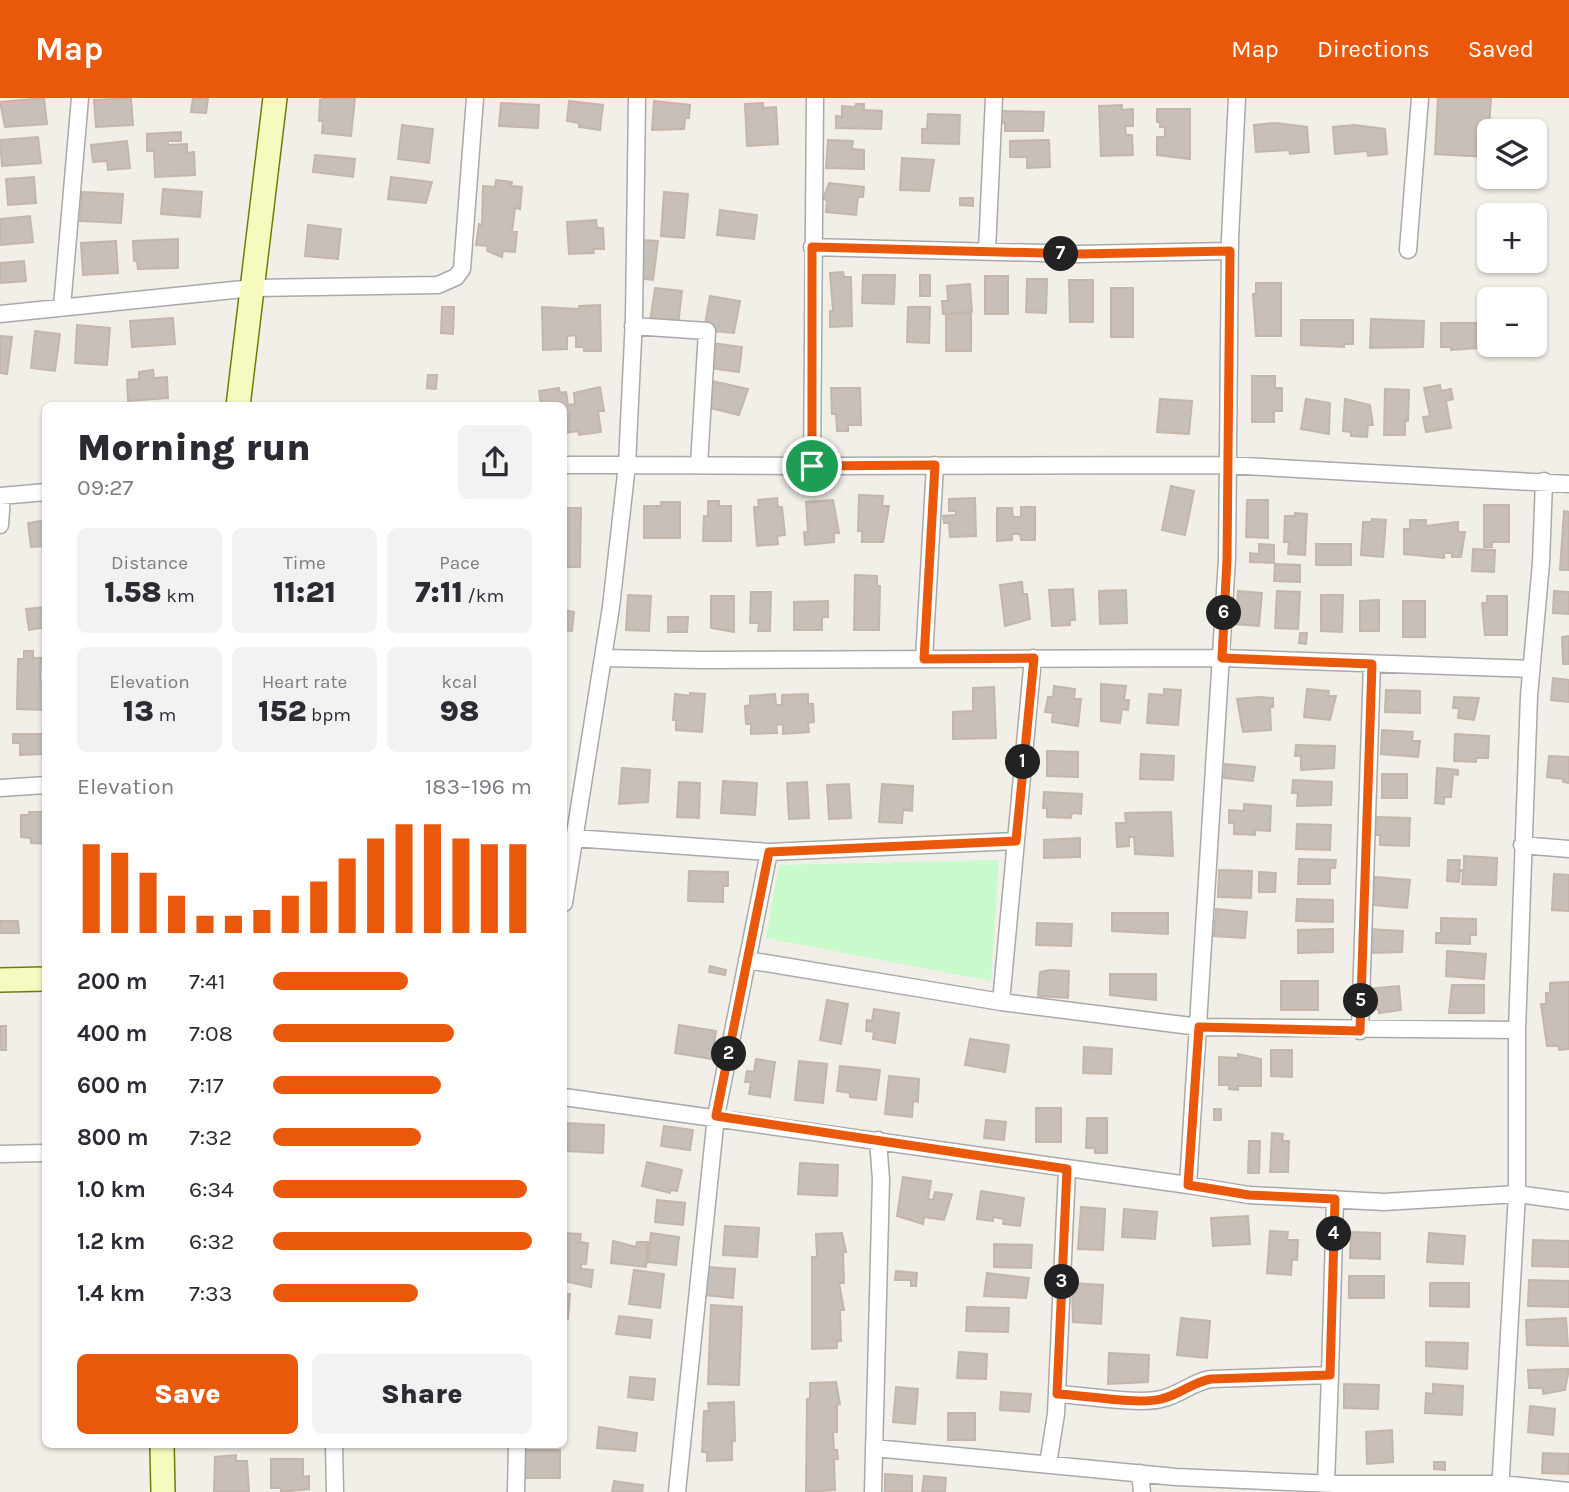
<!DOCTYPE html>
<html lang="en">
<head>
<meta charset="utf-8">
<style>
	:root { --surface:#fff; --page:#f2f2f3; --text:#2b2b33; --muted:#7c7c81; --accent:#ea580c }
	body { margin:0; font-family:Karla,sans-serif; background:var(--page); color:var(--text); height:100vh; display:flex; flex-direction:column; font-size:26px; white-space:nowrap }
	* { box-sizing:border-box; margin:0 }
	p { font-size:23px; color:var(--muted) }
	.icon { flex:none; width:38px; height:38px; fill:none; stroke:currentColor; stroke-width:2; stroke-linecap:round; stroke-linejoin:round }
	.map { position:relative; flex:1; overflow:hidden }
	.drawer { position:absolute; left:42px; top:304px; width:525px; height:1046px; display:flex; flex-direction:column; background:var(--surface); border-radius:10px; box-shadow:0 2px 5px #0004 }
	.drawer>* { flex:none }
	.fabs { position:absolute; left:1477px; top:21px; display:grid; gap:14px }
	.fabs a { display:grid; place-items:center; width:70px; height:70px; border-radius:10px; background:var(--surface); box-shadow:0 2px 5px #0004; font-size:35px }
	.pin { position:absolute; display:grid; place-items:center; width:60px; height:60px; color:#fff; margin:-30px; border:4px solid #fff; border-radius:50%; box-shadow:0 2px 7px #0007 }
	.km { position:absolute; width:35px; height:35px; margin:-18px; border-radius:50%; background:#222; color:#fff; font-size:19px; line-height:35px; text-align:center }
	.round { display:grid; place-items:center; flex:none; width:74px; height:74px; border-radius:10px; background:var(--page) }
	.overview { display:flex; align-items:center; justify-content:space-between; height:119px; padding:0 35px }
	h1 { font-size:38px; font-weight:800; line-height:52px }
	.stats { display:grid; grid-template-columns:repeat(3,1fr); gap:10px; height:119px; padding:7px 35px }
	.stats div { display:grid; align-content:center; border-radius:10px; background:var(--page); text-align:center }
	.stats b { font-size:30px; font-weight:800 }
	.stats small { font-size:19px; font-weight:400 }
	.stats p { font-size:19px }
	.chart { height:196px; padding:14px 35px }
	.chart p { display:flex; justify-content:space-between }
	.chart svg { width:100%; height:126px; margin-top:7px; stroke:var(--accent); stroke-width:6 }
	.action { display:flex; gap:14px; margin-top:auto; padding:14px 35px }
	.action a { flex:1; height:80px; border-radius:10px; background:var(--accent); color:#fff; font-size:28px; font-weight:800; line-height:80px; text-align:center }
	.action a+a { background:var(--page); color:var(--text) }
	ul { padding:0 35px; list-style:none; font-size:23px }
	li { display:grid; grid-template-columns:112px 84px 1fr; align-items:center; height:52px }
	li i { height:18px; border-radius:9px; background:var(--accent) }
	header { display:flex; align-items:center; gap:42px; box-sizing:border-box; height:98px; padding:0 35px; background:var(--accent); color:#fff }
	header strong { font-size:33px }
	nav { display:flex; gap:38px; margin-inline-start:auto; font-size:24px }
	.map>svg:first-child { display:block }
	.park { fill:#c8facc }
	.building { fill:#c7bfb8; stroke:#c4b6ab; stroke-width:2 }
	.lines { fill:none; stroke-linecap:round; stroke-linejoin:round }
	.street-casing { stroke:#a9a9a9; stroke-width:19 }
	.secondary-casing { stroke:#707d05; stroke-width:26 }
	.street { stroke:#fff; stroke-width:16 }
	.secondary { stroke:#f7fabf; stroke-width:23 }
	.route-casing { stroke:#fff; stroke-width:14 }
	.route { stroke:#ea580c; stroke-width:9 }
</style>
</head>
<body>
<header>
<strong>Map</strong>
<nav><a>Map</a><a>Directions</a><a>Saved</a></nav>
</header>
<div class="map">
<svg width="1569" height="1394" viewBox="0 0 1569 1394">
	<rect width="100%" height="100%" fill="#f2efe9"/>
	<path class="park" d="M999,762L991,883L766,840L779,767Z"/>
	<path class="building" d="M44,0L47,26L5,29L0,4Z
		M131,0L133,27L96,29L94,2Z
		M193,0H208L206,15L191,14Z
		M325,0H355L351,38L322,35L323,23H319L320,2Z
		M1438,0H1491L1487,59L1435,56Z
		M569,3L603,7L600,32L579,29V25L567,23Z
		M654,3L690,7L689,20H685L684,31L652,32Z
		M501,5L539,7L538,30L499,28Z
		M763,5V10L776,9L778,46L747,48L745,6Z
		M856,6H864V12L882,13L881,31L836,30V18L842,19V8L855,9Z
		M1122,7V12L1133,11V28H1125L1126,37H1132L1133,57L1101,58L1099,8Z
		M1157,11H1190V61L1157,57V39H1165V29H1160V24H1157Z
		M1000,13L1044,14L1043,33H1005V25H1000Z
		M928,16L960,17L959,46L922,45V31H927Z
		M1276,25L1307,29L1309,54L1290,56L1289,52L1256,54L1254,27Z
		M402,27L433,31L429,65L398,61Z
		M1354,27L1385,31L1387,56L1368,58L1367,53L1335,56L1333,29Z
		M181,34V43H168V47L187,46V55L194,54L195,77L155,79L154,53H147V36Z
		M38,39L41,65L2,68L0,42Z
		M828,42L853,43L852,51L864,52V71L826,70Z
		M1049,42L1050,69L1027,70V59H1010V43Z
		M127,43L130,70L108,72L107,63L93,64L91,47Z
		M315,57L355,61L353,79L313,74Z
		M902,60L934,62L929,93L900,92Z
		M34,79L36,105L8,107L6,81Z
		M391,79L432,84L426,105L388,101Z
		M496,82L512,84L511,88L522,89L520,111L515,110L512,134H517L515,154L503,153L502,159L487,153L488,148L476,147L479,126L482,127L483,88L495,89Z
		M829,85L864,89L863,99H858L856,117L826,114L827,102L823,101Z
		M163,91L202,94L200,119L161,116Z
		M82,94L123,96L121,125L80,123Z
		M664,94L688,96L684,140L661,138Z
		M960,100H973V108L960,107Z
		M720,112L757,117L754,141L717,137Z
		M30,118L33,144L0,147V121Z
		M596,122L597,130H603L604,151H593L594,155L569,156L567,124Z
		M308,127L341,131L338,161L305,158Z
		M178,141V170L138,171L137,163H134L133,143Z
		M640,142L658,143L653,182L636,180Z
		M116,143L118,175L83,177L81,145Z
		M24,163L26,183L0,185V165Z
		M843,174L844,179H851L852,228L830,229V213H833L830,175Z
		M863,177H895L894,206L862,205Z
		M920,177H930V198H920Z
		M985,178H1008V216H985Z
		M1027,181H1047L1046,215L1026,214Z
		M1069,182H1093V224H1070Z
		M1256,185H1281V238H1256L1253,196H1256Z
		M970,186L972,214L943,216L942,203H948L947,188Z
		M655,190L682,193L678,227L650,224Z
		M1111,190H1133V239H1111Z
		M1513,192L1539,194V246H1535V201H1512Z
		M710,198L740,203L734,235L704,232Z
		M600,207L601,253H584V249H576V237L567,238V251L543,252L542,209L579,211V208Z
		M442,209H454L453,236L441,235Z
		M908,209H930L929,245L907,244Z
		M946,216H971V253H946Z
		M173,220L175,246L132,249L130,223Z
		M1371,221L1424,223L1423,249L1370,250Z
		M1301,222H1353V246H1344V249L1301,247Z
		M1441,225H1489V247L1494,249L1451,252V249H1441Z
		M77,227L110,230L107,267L75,265Z
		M35,233L60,236L55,273L31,270Z
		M0,238L12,239L7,276L0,275Z
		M712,245L742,249L739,274L709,270Z
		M153,272L154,280L167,279L168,300L128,303L127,282L139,281V274Z
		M428,277H437L436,291L427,290Z
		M1252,278H1275V290H1282V313H1274V324H1252Z
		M712,283L748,291L739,317L706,309Z
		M1440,287L1441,293L1451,291L1453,301L1446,303L1451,330L1426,334L1423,319L1430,318L1424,290Z
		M600,289L604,313H598L601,334L579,337L578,333L564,335V308H541L539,293L559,290L560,295L566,294L568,307L575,306L574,295Z
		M831,290H860L861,327H848V333H837L836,316H832Z
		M1385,291L1409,292L1408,323H1405V337H1384Z
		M1160,301L1192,303L1189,336L1157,334Z
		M1306,301L1330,305L1329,336L1301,331Z
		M1345,301L1370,307L1373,327H1368L1367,339L1351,338V334L1343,333Z
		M1171,388L1194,393L1185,437L1162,432Z
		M859,397L883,398L882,408H889L883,444H862V433H858Z
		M777,400L778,409H782L785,437L777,438L778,446L757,448L754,409H759L758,402Z
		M975,400L976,438L950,439L949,425H944L943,418L956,417V413H949V401Z
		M833,402L839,435H834V444L805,447L804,434H808L806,404Z
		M1247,402H1268V440L1246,439Z
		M708,403H719V408H731V443H703L704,418H708Z
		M661,404H680V440H644V408H661Z
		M1484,407H1509V444H1492V449H1484Z
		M1021,409H1035V442H1021L1020,436H1012V442L997,443V410H1012L1013,419H1021Z
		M564,410H581L580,469H564Z
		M1564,413L1569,414V472H1560Z
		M1295,415L1307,416L1305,457L1288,456L1289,444H1284L1285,418H1295Z
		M1372,421L1386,422L1383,459L1361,457L1363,424H1371Z
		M46,422V448L31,449L28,425Z
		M1410,422H1426V428L1458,424V434H1465L1461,459H1452V455H1444V460L1404,456V431H1410Z
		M1259,446L1274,447V465L1250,464V455L1259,456Z
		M1316,446H1351V467H1316Z
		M1473,451L1495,452L1494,474L1472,473Z
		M1275,466L1300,467V484L1274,483Z
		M855,477L877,478V488H880L879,532H854Z
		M1022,484L1023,496H1027L1030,521L1005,528L1000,487Z
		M1073,491L1075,522H1070V527L1052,528L1049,492Z
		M1126,492L1127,525L1100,526L1099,493Z
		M1238,493L1262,495L1259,528L1235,526Z
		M1277,493L1300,494L1298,531L1275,530Z
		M1554,493L1569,494V516L1553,515Z
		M751,494H771L770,533H758L759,525H750Z
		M628,497L651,498L649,533L626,532Z
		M1321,497H1343L1342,534L1321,533Z
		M711,498H734V534L711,530Z
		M1487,498H1507V537H1485L1482,505H1487Z
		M1379,502V533H1360V503Z
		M828,503V519H822V532H794V504Z
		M1403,503H1425V539H1403Z
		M46,509V529L29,532L26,511Z
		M564,512L574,514L572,533L564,532Z
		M668,519H688L687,534H668Z
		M1300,535H1307L1306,546L1299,545Z
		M1569,538V566H1563L1562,539Z
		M24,553H33V560H41L40,584H46V612L17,611L18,561H24Z
		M1553,580L1569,582V604L1551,602Z
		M1101,586L1126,588L1124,602H1129L1128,612L1122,611L1120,625L1101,623Z
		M1054,588L1075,591L1074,601H1081L1078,628L1052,624L1053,615L1045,614L1048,599H1053Z
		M994,589L996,640L953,641V614L973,613V590Z
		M1164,591L1181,592L1178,627L1147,625L1149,596L1164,597Z
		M1307,591L1329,593L1328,598H1336L1330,622L1304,619Z
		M1386,592L1420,593V615L1385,614Z
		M690,595L705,596L702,634L676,632V622H673L675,596L690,598Z
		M775,596L776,607H782V597L808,596V606H813L814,624L808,625L809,634L783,636V626L776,627L777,635L751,636V626H746L745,608L750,607V598Z
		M1259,599L1273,600V609H1270L1271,632L1243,634L1237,601Z
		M1454,599L1479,600L1474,622L1458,620L1459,610H1453Z
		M1382,632L1413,634L1412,643H1420L1418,659L1381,656Z
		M13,636H46V656L20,657V645H13Z
		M1455,636L1489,638L1488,660H1476V664L1454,663Z
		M1296,647L1335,648L1334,670L1301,672V658H1295Z
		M1047,653L1078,654V679L1047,678Z
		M1141,656L1174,658L1173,682L1140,681Z
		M1549,658L1569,659V685L1563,684L1564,681L1547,679Z
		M1225,666L1255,669L1253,683L1224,680Z
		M622,670L650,672L648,704L619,706Z
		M1437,670L1458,672V677L1453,676L1451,699H1444V706L1435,705Z
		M1382,676H1407V700H1382Z
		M1293,682L1332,684L1331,707L1297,708L1298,695H1292Z
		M723,683L757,685L755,717L721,715Z
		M679,684L700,685L699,720L677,719Z
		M807,684L809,720L789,721L787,685Z
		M849,686L851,720L829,721L827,687Z
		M882,686L913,688L912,713L903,712L902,725L879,724Z
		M1044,694L1082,696L1081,716L1072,715L1071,720L1047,719V710H1043Z
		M1244,706L1271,708L1270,733L1255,732V737L1234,736V725H1229V712L1244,713Z
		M29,714H46V746L31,745V740L21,739V717H29Z
		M1171,714L1173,758L1135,756L1134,739H1129V748L1117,749L1116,725H1126L1125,715Z
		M1376,719L1410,720L1409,748L1380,747V737H1375Z
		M1297,726L1331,727L1330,752L1296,751Z
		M1080,740V759L1044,760V742Z
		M1464,758L1497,760L1496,787L1462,786L1463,773L1460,772L1459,784L1447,783L1448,762H1460L1459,772H1464Z
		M1299,761L1336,762L1335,770H1330V786H1298Z
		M1219,772L1252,773L1251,800L1218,799Z
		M689,773L728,774V788H723V804L688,803Z
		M1259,774L1276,775L1275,794H1259Z
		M1554,776L1569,777V813L1552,812Z
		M1375,779L1410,782L1407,810L1373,807Z
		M1297,801L1333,802V824L1296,823Z
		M1216,811L1247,814L1245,840L1214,838Z
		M1112,815H1168V836L1112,833Z
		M1441,820L1476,821V837H1470V846L1436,845V835H1441Z
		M0,823H18L19,835H0Z
		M1037,825L1072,826L1071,848L1036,847Z
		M1333,831V854L1298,855V832Z
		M1369,831L1403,833L1402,854L1368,855Z
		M1447,853L1486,856L1484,881L1446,878Z
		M710,868L726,872L725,877L709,874Z
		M1049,872L1069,873L1068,900L1038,898L1040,874Z
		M1110,876H1156V902L1110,897Z
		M1281,883H1318V912H1281Z
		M1569,884V951L1559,952V948H1547L1541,906H1546V895H1550V885Z
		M1452,887H1484V915H1449Z
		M1399,888L1401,912L1379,915V911L1370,912L1368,891Z
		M827,902L848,906L841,946L820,942Z
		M874,911L899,915L895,945L873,941L874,934L866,933L867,922L872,923Z
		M679,927L716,933L712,961L675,955Z
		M0,928H6V952H0Z
		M970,941L1009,947L1005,974L965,967Z
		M1084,949L1112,951L1111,976L1083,975Z
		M1271,952H1292V979L1271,978Z
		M1238,956L1261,961V988H1238V992L1229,991V987H1219V959L1238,960Z
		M756,961L775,964L770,999L749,996L751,984H745L747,973L754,974Z
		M799,963L827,966L823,1005L795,1002Z
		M840,968L880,972L876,1002L850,999V995L837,993Z
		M889,978L919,981L918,1004L913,1003L912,1019L885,1016Z
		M1036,1010H1061V1044H1036Z
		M1214,1011H1221V1022H1214Z
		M1087,1020H1107V1055H1095V1050H1086Z
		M986,1022L1006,1024L1004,1042L984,1040Z
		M564,1025L604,1027L603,1055L566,1053Z
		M664,1028L693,1032L690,1052L661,1048Z
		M1272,1035L1283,1036L1282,1043H1289L1288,1074H1270Z
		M1249,1043H1260L1259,1075H1248Z
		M647,1064L682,1072L677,1093L670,1092V1095L642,1088Z
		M800,1065L838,1067L837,1098L798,1096Z
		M903,1079L931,1083L928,1101L933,1102L935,1094L952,1096L944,1122L924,1119L923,1126L897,1118Z
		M981,1093L1024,1100L1020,1128L1003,1126L1004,1121L993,1119V1123L977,1121Z
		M657,1102L685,1105L683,1127L655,1124Z
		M1081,1109L1105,1111L1103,1152L1078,1151Z
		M1124,1111L1157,1114L1155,1141L1122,1139Z
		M1248,1118L1250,1146L1213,1148L1211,1120Z
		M725,1128L759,1130L757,1159L723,1157Z
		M1270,1133L1288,1134L1287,1142H1298L1297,1162L1292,1161L1291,1177L1267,1175Z
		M1351,1134L1380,1135V1161L1350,1160Z
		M564,1135L581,1136L580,1144L588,1145L586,1166H581V1171L593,1172L591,1189L564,1183Z
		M651,1135L679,1139L676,1167L648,1164Z
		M842,1135L846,1154H843L844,1185H839L844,1212H840L841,1243H837V1250L812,1251V1159H817L816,1136Z
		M1429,1135L1465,1138L1463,1166L1427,1164Z
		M1533,1142L1569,1143V1169L1532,1168Z
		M613,1143L636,1149L637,1144H648L646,1169L611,1165Z
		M994,1146L1032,1147L1031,1170L994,1169Z
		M707,1169L735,1171L733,1200L705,1197Z
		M634,1172L664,1176L660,1210L629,1206Z
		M896,1173L917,1175L916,1188H911V1182H895Z
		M987,1175L1029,1180L1026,1200L984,1198Z
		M1349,1178H1384V1200H1349Z
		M1529,1182L1569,1183V1209L1528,1208Z
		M1072,1185L1103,1187L1101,1226L1073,1224Z
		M1430,1185H1469V1209L1430,1208Z
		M564,1196H570L568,1221H564Z
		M711,1207L742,1209L739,1287L708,1286Z
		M967,1209L1009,1210L1008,1234L966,1233Z
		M619,1218L652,1222L650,1240L616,1236Z
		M1181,1220L1210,1223L1207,1260L1177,1257Z
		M1566,1220L1568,1248L1527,1247L1526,1222Z
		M1426,1244L1468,1245L1467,1271L1426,1268Z
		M959,1254L987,1256L986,1281L957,1280Z
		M1109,1255L1149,1257L1148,1284L1108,1286Z
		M1569,1271L1565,1292L1543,1296V1290H1529L1528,1272Z
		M630,1279L655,1281L653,1302L628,1299Z
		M836,1284L840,1306L837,1307V1334H833L834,1352H837L838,1361H834L835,1392L806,1394L807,1301H810V1285Z
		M1344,1286L1379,1287L1378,1311L1344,1310Z
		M1433,1286L1463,1288L1462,1317L1425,1315L1426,1295L1433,1296Z
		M896,1289L918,1291L915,1326L893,1324Z
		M1001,1294L1031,1296L1029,1314L1000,1312Z
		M734,1304L735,1343H732V1362L707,1363V1354H702L704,1313H709L708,1305Z
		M1530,1308L1555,1311L1553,1337L1528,1334Z
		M948,1315H975V1342H948Z
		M599,1329L637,1335L635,1353L597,1350Z
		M1392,1332L1393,1364L1367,1366L1366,1334Z
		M525,1352H560V1380H524Z
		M1543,1355L1569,1356L1568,1376L1542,1375Z
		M236,1357V1363H247L249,1394H214L215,1359Z
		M271,1361H303V1379L309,1378V1391L281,1394V1390H271Z
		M1434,1364H1445V1372L1434,1371Z
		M885,1376L912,1378V1394H885Z
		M924,1378L946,1380L945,1394H922Z
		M614,1383L643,1387L642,1394H612Z"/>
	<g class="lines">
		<defs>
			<path id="street" d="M815,0L812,368L1226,367L1569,386
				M1237,0L1230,140L1227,461L1188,1087L1249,1097L1384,1104L1517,1096L1569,1103
				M812,149L1079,156L1229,153
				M1408,152L1420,0
				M987,153L994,0
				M62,209L80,0
				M0,216L253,190L438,187L456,179L462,171L475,0
				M633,228L707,233L699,367
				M564,367H627L634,220L637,0
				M0,398L46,394
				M0,427L2,398
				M603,560L700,562L1222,560L1531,571
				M924,561L935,367
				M0,690L46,687
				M574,740L769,754L1016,743
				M1522,747L1569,751
				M564,805L611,509L627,367L812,368
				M747,862L1001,904L1199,929L1517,932L1529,598L1541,465L1544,383
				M1001,904L1033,560
				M1360,933L1372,566
				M564,999L1188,1087
				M0,1056L46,1055
				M1057,1296C1082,1297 1138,1307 1161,1301C1180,1297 1192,1284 1211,1281L1330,1277L1335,1101
				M334,1348L335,1394
				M874,1350L1176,1379L1335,1386H1501L1569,1393
				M1048,1366L1056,1316L1067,1071
				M1140,1375L1142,1394
				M1326,1385L1330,1277
				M516,1394L517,1348
				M677,1394L716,1018L769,754
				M873,1394L881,1081L878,1042
				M1500,1394L1517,1096V932"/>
			<path id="secondary" d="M238,308L275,0
				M0,882L46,881
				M162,1348L163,1394"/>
		</defs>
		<use href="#street" class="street-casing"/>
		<use href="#secondary" class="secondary-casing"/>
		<use href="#street" class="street"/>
		<use href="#secondary" class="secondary"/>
	</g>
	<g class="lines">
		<defs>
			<path id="route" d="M812,149L1079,156L1230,153L1227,461L1222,560L1372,566L1360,933L1199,929L1188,1087L1249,1097L1335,1101L1330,1277L1211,1281C1192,1284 1180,1297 1161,1301C1138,1307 1082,1297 1057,1296L1067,1071L716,1018L769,754L1016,743L1034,560L924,561L935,367L812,368Z"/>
		</defs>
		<use href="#route" class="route-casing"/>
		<use href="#route" class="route"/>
	</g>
</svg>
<div class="fabs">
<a><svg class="icon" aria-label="layers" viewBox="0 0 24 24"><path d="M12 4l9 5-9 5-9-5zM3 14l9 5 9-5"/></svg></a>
<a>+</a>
<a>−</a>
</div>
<div class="pin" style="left:812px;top:368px;background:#1e9e55"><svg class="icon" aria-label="arrive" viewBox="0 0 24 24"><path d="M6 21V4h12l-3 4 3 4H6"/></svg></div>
<b class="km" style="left:1023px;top:664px">1</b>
<b class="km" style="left:729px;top:956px">2</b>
<b class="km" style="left:1062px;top:1184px">3</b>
<b class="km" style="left:1334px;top:1136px">4</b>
<b class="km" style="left:1361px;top:903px">5</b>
<b class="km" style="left:1224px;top:515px">6</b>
<b class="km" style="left:1061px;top:156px">7</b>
<section class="drawer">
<div class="overview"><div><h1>Morning run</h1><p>09:27</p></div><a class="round"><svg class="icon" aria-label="share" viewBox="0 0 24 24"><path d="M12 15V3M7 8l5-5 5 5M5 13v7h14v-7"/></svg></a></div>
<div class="stats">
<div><p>Distance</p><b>1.58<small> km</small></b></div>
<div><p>Time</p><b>11:21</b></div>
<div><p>Pace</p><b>7:11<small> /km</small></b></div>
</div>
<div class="stats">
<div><p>Elevation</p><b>13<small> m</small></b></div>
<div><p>Heart rate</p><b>152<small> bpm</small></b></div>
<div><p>kcal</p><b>98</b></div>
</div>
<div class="chart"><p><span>Elevation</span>183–196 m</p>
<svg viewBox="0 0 160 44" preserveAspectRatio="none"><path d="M5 44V13M15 44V16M25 44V23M35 44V31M45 44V38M55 44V38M65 44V36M75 44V31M85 44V26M95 44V18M105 44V11M115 44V6M125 44V6M135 44V11M145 44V13M155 44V13"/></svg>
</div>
<ul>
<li><b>200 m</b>7:41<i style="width:52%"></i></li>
<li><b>400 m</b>7:08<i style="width:70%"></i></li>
<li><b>600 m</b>7:17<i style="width:65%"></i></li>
<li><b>800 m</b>7:32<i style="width:57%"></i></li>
<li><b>1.0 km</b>6:34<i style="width:98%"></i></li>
<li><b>1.2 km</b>6:32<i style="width:100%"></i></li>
<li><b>1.4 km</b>7:33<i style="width:56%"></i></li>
</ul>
<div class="action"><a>Save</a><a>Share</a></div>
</section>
</div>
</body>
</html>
